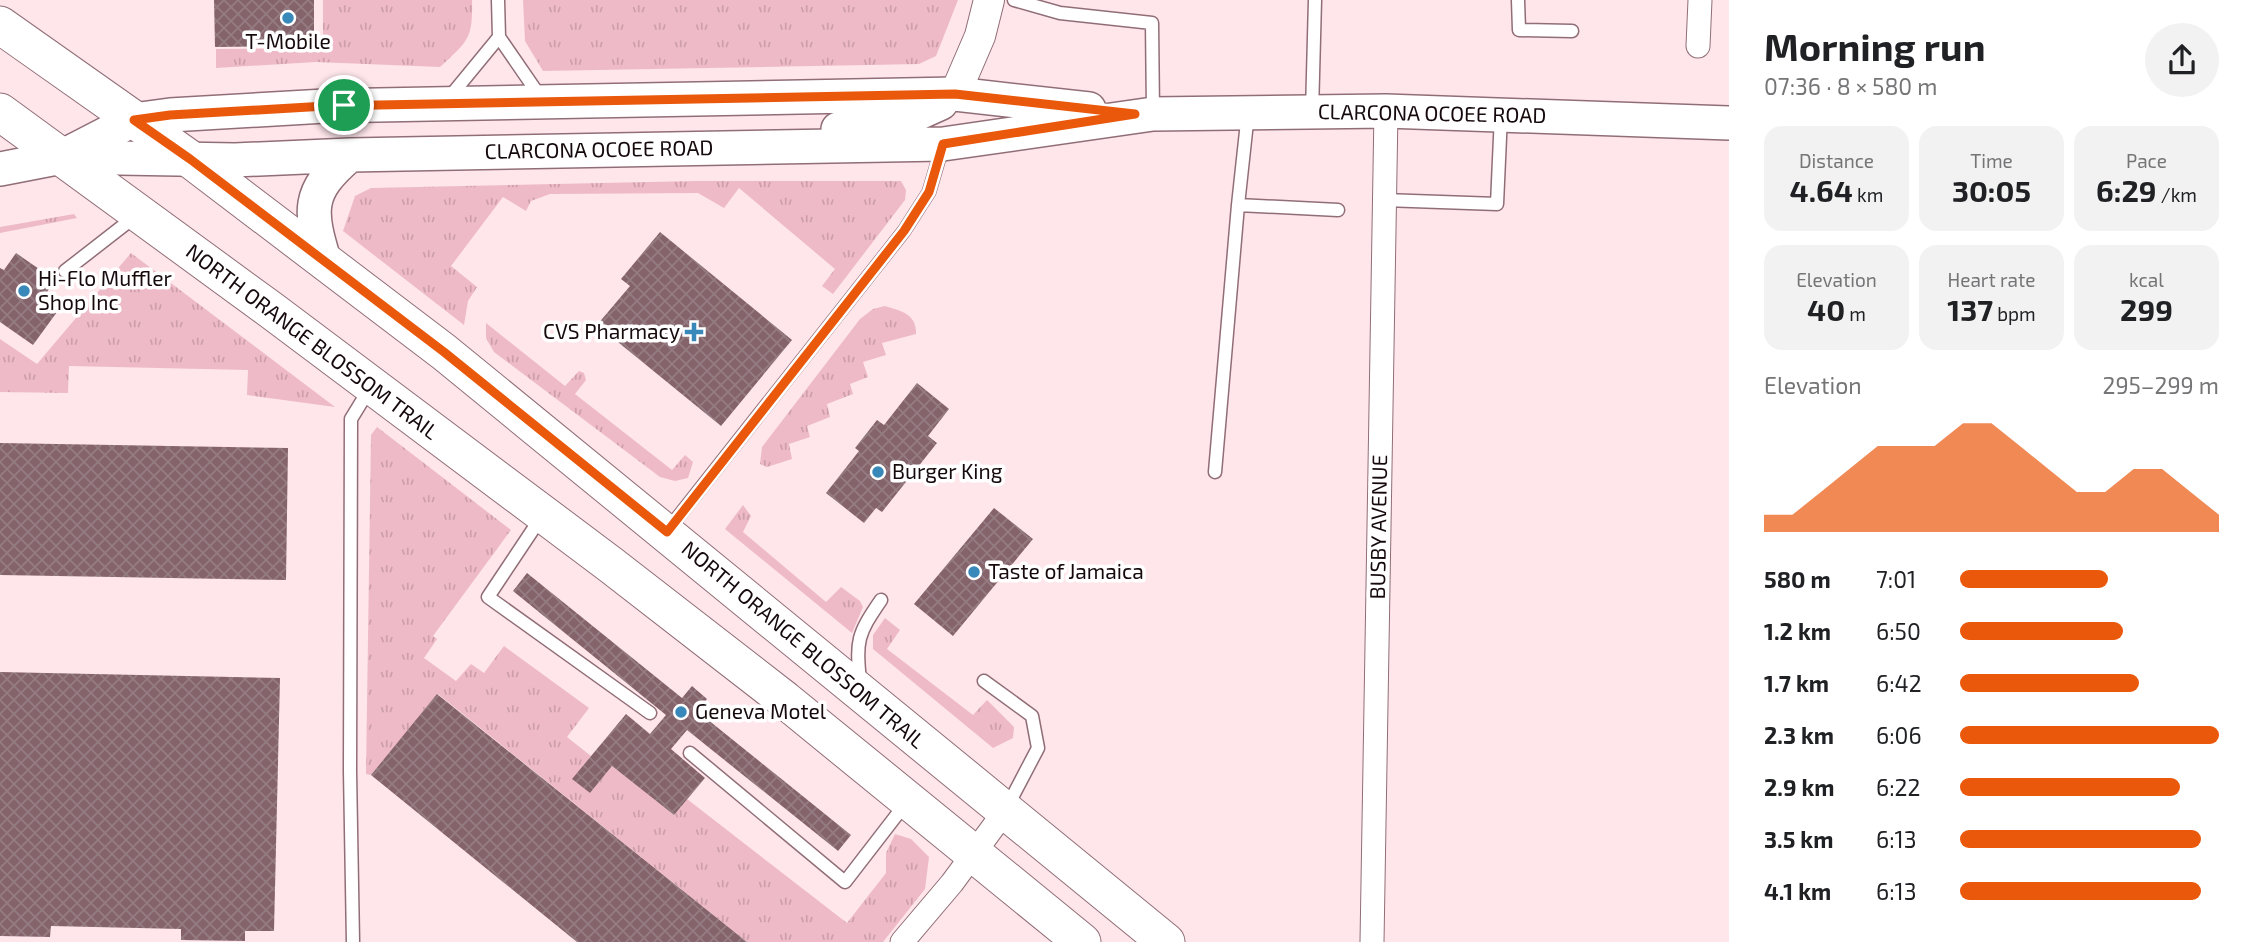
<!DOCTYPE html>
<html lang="en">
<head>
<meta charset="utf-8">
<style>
	:root { --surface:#fff; --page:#f2f2f2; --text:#202124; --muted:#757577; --accent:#ea580c }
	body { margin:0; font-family:"Exo 2",sans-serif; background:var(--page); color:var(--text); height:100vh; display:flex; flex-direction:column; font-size:26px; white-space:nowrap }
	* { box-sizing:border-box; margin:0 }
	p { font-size:23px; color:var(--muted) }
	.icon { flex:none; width:38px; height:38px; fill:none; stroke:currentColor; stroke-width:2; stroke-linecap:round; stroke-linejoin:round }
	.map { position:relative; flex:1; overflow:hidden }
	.sheet { display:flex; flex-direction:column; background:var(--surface); width:525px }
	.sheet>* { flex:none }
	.pin { position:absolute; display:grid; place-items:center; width:60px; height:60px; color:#fff; margin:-30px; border:4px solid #fff; border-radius:50%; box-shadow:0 2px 7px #0007 }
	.round { display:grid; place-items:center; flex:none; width:74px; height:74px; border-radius:37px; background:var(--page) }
	.headline { display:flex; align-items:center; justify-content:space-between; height:119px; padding:0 35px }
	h1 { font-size:38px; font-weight:700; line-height:52px }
	.metrics { display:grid; grid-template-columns:repeat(3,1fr); gap:10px; height:119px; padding:7px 35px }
	.metrics div { display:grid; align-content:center; border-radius:18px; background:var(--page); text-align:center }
	.metrics b { font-size:30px; font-weight:700 }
	.metrics small { font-size:19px; font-weight:400 }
	.metrics p { font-size:19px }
	.chart { height:196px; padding:14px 35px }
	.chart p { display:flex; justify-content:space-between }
	.chart svg { width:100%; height:126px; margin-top:7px; fill:var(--accent); opacity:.7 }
	ul { padding:0 35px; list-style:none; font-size:23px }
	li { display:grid; grid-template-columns:112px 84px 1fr; align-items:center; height:52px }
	li i { height:18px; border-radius:9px; background:var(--accent) }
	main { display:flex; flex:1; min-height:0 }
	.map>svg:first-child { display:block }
	.grass { fill:url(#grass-tufts) }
	.building { fill:url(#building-cross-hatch) }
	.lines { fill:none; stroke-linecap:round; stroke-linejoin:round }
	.service-casing { stroke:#916e77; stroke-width:15 }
	.minor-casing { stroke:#916e77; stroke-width:25 }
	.tertiary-casing { stroke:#916e77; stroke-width:32 }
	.secondary-casing { stroke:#916e77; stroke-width:36 }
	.primary-casing { stroke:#916e77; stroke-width:39 }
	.service { stroke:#fff; stroke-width:12 }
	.minor { stroke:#fff; stroke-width:23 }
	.tertiary { stroke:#fff; stroke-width:30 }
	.secondary { stroke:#fff; stroke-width:33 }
	.primary { stroke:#fff; stroke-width:37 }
	.route-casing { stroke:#fff; stroke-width:14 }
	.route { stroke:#ea580c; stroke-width:9 }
	.poi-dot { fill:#3888b9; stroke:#fff; stroke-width:2.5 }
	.labels { text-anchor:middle; stroke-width:7; stroke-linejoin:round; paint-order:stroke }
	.poi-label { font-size:21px; fill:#15090c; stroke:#fff; text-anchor:start }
	.street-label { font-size:21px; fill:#15090c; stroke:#fff }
</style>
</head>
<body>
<main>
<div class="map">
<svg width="1729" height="942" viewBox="0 0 1729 942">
	<defs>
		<pattern id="grass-tufts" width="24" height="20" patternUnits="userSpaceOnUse" patternTransform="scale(1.75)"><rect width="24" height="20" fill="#efbac7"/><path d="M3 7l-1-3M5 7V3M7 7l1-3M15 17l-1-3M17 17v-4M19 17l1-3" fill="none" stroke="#cc9faa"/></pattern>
		<pattern id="building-cross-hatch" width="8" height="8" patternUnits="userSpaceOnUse" patternTransform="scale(1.75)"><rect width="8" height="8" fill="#85636b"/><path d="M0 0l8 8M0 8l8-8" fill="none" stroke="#957c82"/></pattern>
	</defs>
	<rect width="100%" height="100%" fill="#fee6eb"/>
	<path class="grass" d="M323,0H472C473,39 468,41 440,67L316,62L216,68V49L323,48Z
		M523,0H958L936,56L919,64L543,71L525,41Z
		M696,181H901L906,190L905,200L833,294L822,286L835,269L739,188L724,208L698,193L550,194L531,201L526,211L503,197L451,266L477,287L468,301L464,325L343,231L355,196L371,188Z
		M74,214L77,218L0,233V227Z
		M131,253L335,407L247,395L248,370L69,366L68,393L0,392V339L37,364Z
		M885,306C901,311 917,314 916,334L882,343L886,355L863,362L868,377L850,384L853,394L827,404L830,417L807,426L810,437L789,444L792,459L767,467L760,464L762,447L860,319L873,309Z
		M486,323L565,386L579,371L584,373L586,380L575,394L672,470L685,455L693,462L688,478L675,481L660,477L494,352L486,338Z
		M377,427L511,530L433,636L437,639L424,658L456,681L471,664L484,673L504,646L589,708L567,737L591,756L573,779L590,793L612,766L674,815L687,799L847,923L886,873V853L895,834L911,839L929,857L925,889L883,942H747L438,694L371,775L366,774L371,435Z
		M743,505L751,516L743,532L826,602L841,587L860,601L863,607L852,633L725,529Z
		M885,618L900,630L887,649L973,715L987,700L1014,727L1013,738L993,748L873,649V635Z"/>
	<path class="building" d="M214,0H314V46L215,47Z
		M660,232L792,340L721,426L597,325L630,286L621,279Z
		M16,253L55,280L41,301L57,312L33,345L0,322V268L4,270Z
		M917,383L949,409L928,436L937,443L882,512L876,508L864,523L826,493L859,451L855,448L877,420L884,425Z
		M0,443L288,448L286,580L0,575Z
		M994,508L1033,539L953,636L914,604Z
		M527,573L682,698L692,686L707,699L697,711L851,835L838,851L687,730L671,749L705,778L674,815L612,766L590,793L572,779L626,714L650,734L666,715L513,591Z
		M0,672L280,678L274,931H245V941L181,940V929L51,926L50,937L0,936Z
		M437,694L747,942H577L371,775Z"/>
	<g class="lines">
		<defs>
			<path id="service" d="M498,0L499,37L541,98
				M1014,0L1060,13L1152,23L1153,112
				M1518,0L1519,30L1572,31
				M448,99L499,37
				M1312,112L1315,0
				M1248,113L1238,205L1338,210
				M1384,200L1497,204L1501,115
				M65,271L137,215
				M1215,472L1238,205
				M542,516L488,597L650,713
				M667,531L904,231L929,192L942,148
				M984,681L1032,716L1038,748L1006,809
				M860,682C856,640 857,635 881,600
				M690,753L845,882L906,803
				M353,942L350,771L351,419L370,388"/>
			<path id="minor" d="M1698,46L1700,0
				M902,942L952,883L1005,811
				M1372,942L1386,111"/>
			<path id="tertiary" d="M955,94L980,36L989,0"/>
			<path id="secondary" d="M838,129L910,117L941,103
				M67,154L133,120L170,115L325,106L955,94L1089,109
				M0,169L62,157L235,160L350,155L943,144L1153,114L1386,111L1729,123
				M325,263C309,211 306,192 350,155"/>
			<path id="primary" d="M0,25L190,159L444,352L1166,942
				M0,112L271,310L611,565L785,700L1082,942"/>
		</defs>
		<use href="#service" class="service-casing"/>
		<use href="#minor" class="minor-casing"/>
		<use href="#tertiary" class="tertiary-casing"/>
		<use href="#secondary" class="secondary-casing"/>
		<use href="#primary" class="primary-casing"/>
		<use href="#service" class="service"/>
		<use href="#minor" class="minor"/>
		<use href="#tertiary" class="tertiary"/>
		<use href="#secondary" class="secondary"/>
		<use href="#primary" class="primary"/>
	</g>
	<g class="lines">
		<defs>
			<path id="route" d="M955,94L1135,114L943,144L929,192L904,231L667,532L444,352L190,159L134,120L170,115L326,106Z"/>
		</defs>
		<use href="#route" class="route-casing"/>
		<use href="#route" class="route"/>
	</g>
	<g class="poi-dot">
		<circle cx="288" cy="18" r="7"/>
		<circle cx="24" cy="291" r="7"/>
		<path d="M690.5 321.5h7v7h7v7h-7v7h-7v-7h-7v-7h7z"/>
		<circle cx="878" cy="472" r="7"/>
		<circle cx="974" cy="572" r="7"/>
		<circle cx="681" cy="712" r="7"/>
	</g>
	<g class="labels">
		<g class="poi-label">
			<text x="288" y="49" text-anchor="middle">T-Mobile</text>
			<text x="38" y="286">Hi-Flo Muffler<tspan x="38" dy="24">Shop Inc</tspan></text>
			<text x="680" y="339" text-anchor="end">CVS Pharmacy</text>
			<text x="892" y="479">Burger King</text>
			<text x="988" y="579">Taste of Jamaica</text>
			<text x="695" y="719">Geneva Motel</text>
		</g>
		<g class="street-label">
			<text transform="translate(1432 114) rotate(1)" y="7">CLARCONA OCOEE ROAD</text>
			<text transform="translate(599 150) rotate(-1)" y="7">CLARCONA OCOEE ROAD</text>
			<text transform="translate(312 342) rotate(37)" y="7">NORTH ORANGE BLOSSOM TRAIL</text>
			<text transform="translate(1379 527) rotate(-89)" y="7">BUSBY AVENUE</text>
			<text transform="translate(803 645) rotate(40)" y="7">NORTH ORANGE BLOSSOM TRAIL</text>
		</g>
	</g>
</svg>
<div class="pin" style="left:344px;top:105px;background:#1e9e55"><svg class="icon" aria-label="arrive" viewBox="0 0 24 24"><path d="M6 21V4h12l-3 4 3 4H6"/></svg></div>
</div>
<section class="sheet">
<div class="headline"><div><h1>Morning run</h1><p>07:36 · 8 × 580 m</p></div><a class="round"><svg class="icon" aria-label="share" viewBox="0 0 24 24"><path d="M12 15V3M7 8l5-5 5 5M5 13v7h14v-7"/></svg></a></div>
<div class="metrics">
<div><p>Distance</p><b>4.64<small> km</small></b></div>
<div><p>Time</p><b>30:05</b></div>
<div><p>Pace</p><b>6:29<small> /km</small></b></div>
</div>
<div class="metrics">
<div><p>Elevation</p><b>40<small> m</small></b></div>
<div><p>Heart rate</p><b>137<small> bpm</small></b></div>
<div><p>kcal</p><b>299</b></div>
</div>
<div class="chart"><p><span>Elevation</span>295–299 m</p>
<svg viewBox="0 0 160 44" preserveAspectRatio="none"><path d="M0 44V38L10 38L20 30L30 22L40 14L50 14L60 14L70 6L80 6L90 14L100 22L110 30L120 30L130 22L140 22L150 30L160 38V44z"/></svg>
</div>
<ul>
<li><b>580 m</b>7:01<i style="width:57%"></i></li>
<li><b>1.2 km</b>6:50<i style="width:63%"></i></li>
<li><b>1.7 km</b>6:42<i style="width:69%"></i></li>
<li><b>2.3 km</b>6:06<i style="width:100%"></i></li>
<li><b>2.9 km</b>6:22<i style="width:85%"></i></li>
<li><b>3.5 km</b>6:13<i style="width:93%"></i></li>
<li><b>4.1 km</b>6:13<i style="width:93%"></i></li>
</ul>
</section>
</main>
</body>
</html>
